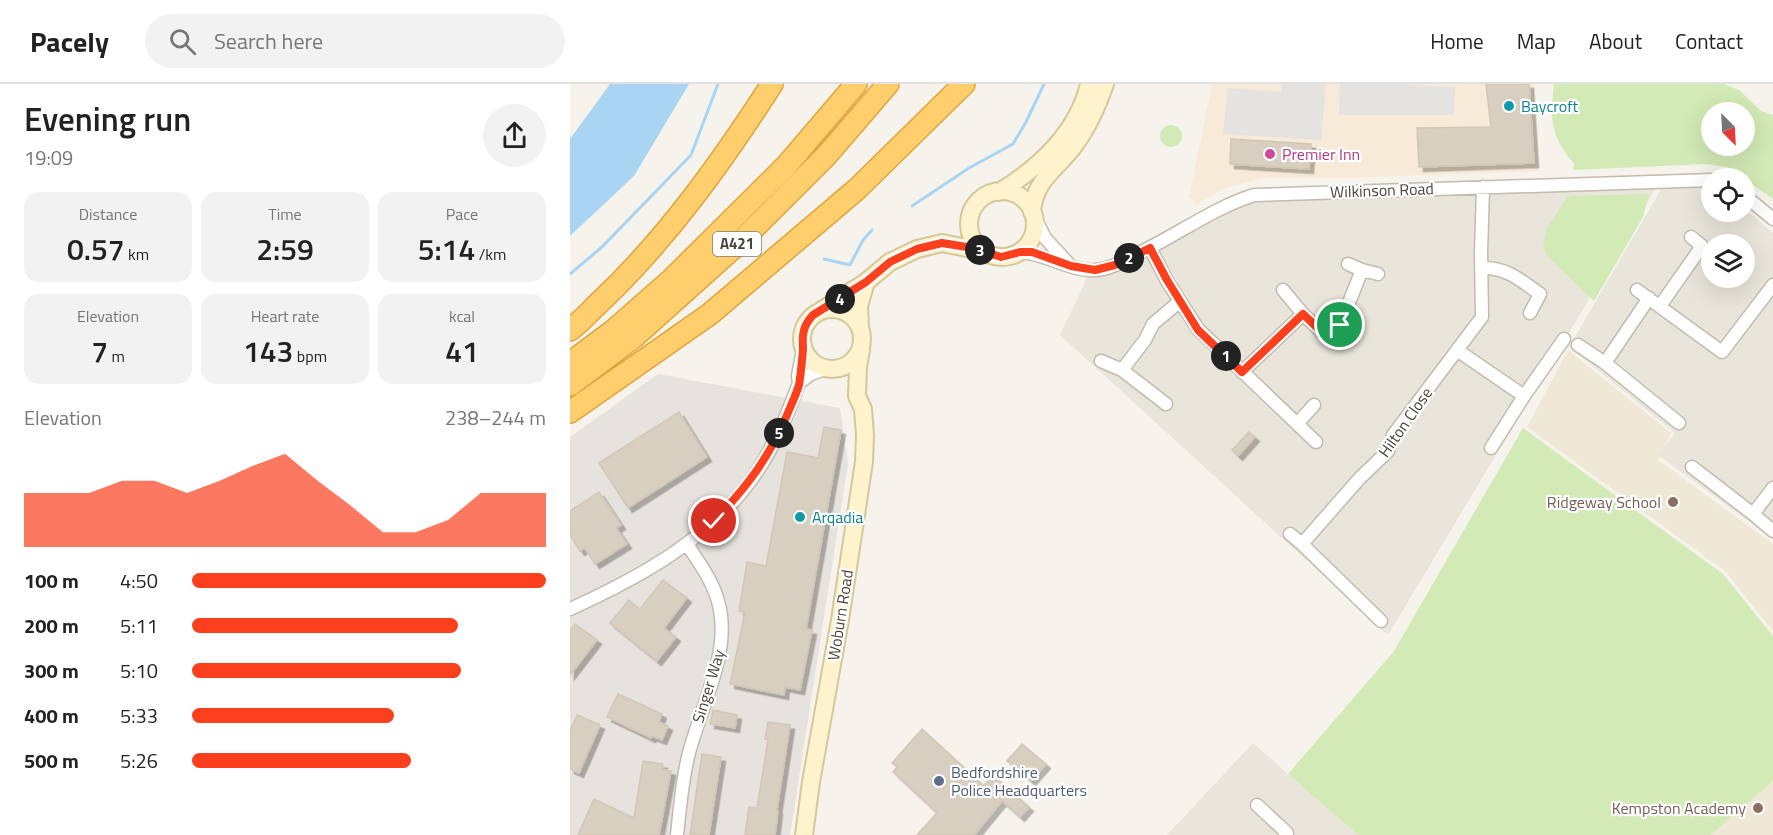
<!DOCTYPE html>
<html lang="en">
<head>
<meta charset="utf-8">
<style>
	:root { --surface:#fff; --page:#f2f2f2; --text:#222; --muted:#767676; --line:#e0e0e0; --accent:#fc3f1d }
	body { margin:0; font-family:"Titillium Web",sans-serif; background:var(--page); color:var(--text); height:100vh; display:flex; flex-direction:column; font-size:22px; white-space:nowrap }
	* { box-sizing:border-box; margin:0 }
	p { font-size:20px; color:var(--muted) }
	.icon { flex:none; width:33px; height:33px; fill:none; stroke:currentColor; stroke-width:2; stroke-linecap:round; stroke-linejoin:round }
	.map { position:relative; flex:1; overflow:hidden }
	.drawer { display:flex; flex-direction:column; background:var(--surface); width:570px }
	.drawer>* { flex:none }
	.needle { width:39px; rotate:156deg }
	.controls { position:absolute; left:1131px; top:18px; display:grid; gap:12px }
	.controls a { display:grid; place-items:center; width:54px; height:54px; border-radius:50%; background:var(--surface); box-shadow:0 6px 24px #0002; font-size:30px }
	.pin { position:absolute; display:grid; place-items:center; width:51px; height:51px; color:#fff; margin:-26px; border:3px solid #fff; border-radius:50%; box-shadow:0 2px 6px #0007 }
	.km { position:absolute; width:30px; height:30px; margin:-15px; border-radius:50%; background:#222; color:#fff; font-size:16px; line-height:30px; text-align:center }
	.round { display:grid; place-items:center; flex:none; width:63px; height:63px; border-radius:32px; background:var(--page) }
	.head { display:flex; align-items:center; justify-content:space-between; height:102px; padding:0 24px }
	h1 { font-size:33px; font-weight:600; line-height:45px }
	.metrics { display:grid; grid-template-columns:repeat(3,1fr); gap:9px; height:102px; padding:6px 24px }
	.metrics div { display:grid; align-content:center; border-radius:15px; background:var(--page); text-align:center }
	.metrics b { font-size:30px; font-weight:600 }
	.metrics small { font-size:16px; font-weight:400 }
	.metrics p { font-size:16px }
	.chart { height:168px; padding:12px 24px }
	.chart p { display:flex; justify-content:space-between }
	.chart svg { width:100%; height:108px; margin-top:6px; fill:var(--accent); opacity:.7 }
	ul { padding:0 24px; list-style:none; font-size:20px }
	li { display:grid; grid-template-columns:96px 72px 1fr; align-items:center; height:45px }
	li i { height:15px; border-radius:8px; background:var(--accent) }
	header { display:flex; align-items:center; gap:36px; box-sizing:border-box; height:84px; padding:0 30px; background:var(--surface); border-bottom:2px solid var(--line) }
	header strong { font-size:28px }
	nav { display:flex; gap:33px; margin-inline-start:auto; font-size:21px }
	.search { width:420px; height:54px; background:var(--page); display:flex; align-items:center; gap:15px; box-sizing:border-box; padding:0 21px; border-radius:33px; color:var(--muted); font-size:22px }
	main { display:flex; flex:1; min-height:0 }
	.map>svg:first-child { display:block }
	.residential { fill:#eae5da; fill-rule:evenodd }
	.commercial { fill:#f7ead8 }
	.industrial { fill:#e6e2dd }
	.education { fill:#efe8d6 }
	.green { fill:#d2eab5; fill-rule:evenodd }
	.parking { fill:#e5e3e0 }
	.water { fill:#a9d4f2 }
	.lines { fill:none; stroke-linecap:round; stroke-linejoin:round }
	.stream { stroke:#a9d4f2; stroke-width:3 }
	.building { fill:#d8cfc1; stroke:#d3c7b4; stroke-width:1.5; filter:url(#shadow) }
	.street-casing { stroke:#c2bbae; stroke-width:15 }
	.secondary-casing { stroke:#d6c79b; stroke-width:20 }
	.highway-casing { stroke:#e0a43c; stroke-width:24 }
	.street { stroke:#fff; stroke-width:12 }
	.secondary { stroke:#fff3cd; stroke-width:16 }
	.highway { stroke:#ffcf6e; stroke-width:21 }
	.route-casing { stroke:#fff; stroke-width:12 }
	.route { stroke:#fc3f1d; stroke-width:8 }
	.culture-dot { fill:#0f9aa8; stroke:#fff; stroke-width:2 }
	.hotel-dot { fill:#d1479c; stroke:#fff; stroke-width:2 }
	.education-dot { fill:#8d6e63; stroke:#fff; stroke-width:2 }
	.service-dot { fill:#5c6f8a; stroke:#fff; stroke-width:2 }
	.labels { text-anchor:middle; stroke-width:4.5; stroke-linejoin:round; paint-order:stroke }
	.shield { fill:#fff; stroke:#817c74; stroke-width:1.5 }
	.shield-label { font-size:15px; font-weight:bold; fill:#4b4439 }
	.culture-label { font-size:16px; fill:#0d838f; stroke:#fff; text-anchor:start }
	.hotel-label { font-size:16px; fill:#b23c85; stroke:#fff; text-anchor:start }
	.street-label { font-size:16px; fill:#4b4439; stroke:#fff }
	.education-label { font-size:16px; fill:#785e54; stroke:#fff; text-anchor:end }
	.service-label { font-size:16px; fill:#4e5e75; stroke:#fff; text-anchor:start }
</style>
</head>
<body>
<header>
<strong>Pacely</strong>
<div class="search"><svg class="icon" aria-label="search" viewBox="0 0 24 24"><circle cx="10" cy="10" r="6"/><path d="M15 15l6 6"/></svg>Search here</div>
<nav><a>Home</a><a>Map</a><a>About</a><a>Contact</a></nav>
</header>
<main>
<section class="drawer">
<div class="head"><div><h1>Evening run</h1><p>19:09</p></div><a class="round"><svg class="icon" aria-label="share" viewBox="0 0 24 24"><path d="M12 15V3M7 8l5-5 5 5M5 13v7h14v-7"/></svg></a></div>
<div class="metrics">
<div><p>Distance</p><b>0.57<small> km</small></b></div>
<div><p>Time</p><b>2:59</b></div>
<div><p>Pace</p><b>5:14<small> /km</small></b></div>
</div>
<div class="metrics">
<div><p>Elevation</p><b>7<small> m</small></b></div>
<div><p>Heart rate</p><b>143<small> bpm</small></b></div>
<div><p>kcal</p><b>41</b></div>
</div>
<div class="chart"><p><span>Elevation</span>238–244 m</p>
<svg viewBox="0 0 160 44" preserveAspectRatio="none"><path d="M0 44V22L10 22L20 22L30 17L40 17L50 22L60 17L70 11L80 6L90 17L100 27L110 38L120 38L130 33L140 22L150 22L160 22V44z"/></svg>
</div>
<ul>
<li><b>100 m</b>4:50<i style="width:100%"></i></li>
<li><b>200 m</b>5:11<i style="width:75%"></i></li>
<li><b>300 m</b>5:10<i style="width:76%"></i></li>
<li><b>400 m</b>5:33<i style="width:57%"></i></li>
<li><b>500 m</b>5:26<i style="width:62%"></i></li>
</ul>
</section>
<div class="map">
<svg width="1203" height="751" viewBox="0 0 1203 751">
	<defs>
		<filter id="shadow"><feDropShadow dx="4.5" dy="4.5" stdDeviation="0" flood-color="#0004"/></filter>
	</defs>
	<rect width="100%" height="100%" fill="#f6f3ec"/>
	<path class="residential" d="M1090,97L818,551L490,251L518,192L671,115Z
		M1093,102H1141L1142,128H1174L1175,125L1203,149V455L1088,371L1105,349L999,263ZM1142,160H1174V194H1142Z
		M683,659L718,690L788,751H597Z"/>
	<path class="commercial" d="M642,0H964L969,87L775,94H692L652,105L627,121L619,113Z"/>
	<path class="industrial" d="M88,290L270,324L278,380L220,751H0V353Z"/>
	<path class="education" d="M998,266L1101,349L1088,376L1203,460V547L1156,488L957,343Z
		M1203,697V751H1141Z"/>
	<path class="green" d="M984,0H1154L1169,6L1191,27L1203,31V115L1157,83L1136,80L1003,86L1004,80C980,51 980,36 984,0ZM1142,28H1174V62H1142Z
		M590 52a11 11 0 1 1 22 0a11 11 0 1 1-22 0Z
		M1079,110L1073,133L1024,217L977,172L973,161L977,144L998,112Z
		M953,344L1153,490L1203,552V697L1141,751H788L718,690L824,567Z"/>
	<path class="parking" d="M712,0H756L751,56L653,50L658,4L711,8Z
		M770,0H830L885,3L884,31H769Z"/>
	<path class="water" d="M40,0H119L64,92L0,152V55Z"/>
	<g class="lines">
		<path class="stream" d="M342,122L399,84L443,60L456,38L474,0
			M254,175L280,181L293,156L302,146
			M0,190L32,163L121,71L148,0"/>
	</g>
	<path class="building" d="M916,0H959L964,79L849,83L847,44L921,43Z
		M661,55L741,60L739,85L660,80Z
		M109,328L137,373L58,424L29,379Z
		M254,343L271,346L236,545L242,546L230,606L215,603L214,611L160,600L175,528L169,527L177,478L196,482L217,368L248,374Z
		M679,348L685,353L668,372L662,366Z
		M29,408L51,441L46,444L57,460L25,480L15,464L10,467L0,451V427Z
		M93,496L117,514L94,544L106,553L87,577L40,539L59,516L70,525Z
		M5,540L27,556L0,591V546Z
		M48,610L92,630L89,638L98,642L92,656L82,652L81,654L37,633Z
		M143,626L167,631L165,644L140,640Z
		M7,631L30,641L9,689L0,685V647Z
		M198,638L220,641L207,726H208L205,751H175L179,723L187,724L198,656L195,655Z
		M352,645L414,702L423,691L459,723L450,733L432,717L404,751H347L367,729L323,688L327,683L322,679Z
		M452,660L476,680L461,697L437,677Z
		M132,670L151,673L139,751H120Z
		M73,677L93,680L92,685L101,687L89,751H8L24,715L64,734Z"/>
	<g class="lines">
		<defs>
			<path id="street" d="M1174,111L1203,135
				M464,132L475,154L498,179
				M580,164L597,197L628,245L746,358
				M450,168C476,169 500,188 526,186C541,185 555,176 569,169C607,151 643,124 684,111L1142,96
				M778,180L792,186
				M911,184C937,183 950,196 970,210L960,229
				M713,206L733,230
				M1067,206L1152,268L1203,201
				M1090,222L1132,162L1121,153
				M1008,261L1035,279L1109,339
				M887,266L954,312L921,364
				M531,277L552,286
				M1035,279L1079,214
				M672,288L733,230L755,251L764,249L770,241L792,186L808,190
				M229,299L241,290L255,285
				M954,312L994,255
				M596,320L552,286L575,256L583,240L610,217
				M727,340L744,321
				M1122,383L1183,430L1203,404
				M1183,430L1203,447
				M720,450L732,460
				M0,525C71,493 144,453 188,386C206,359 218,329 229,299L228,292L233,265
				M811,537L732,460L789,395L818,367L823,351L912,233L911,169L913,103
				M687,721L717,749L715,751
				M107,751C110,724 112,695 119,669C131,622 161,569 149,521C144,498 129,479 117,460"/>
			<path id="secondary" d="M399 140a33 33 0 1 1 66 0a33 33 0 1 1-66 0Z
				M429,108C469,84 508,48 519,0
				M462,128C465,95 485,87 504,62C518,43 527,23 535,0
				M232 255a30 30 0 1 1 60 0a30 30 0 1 1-60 0Z
				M252,226L296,198L320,178L347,165L372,159L412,167
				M290,242L289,222L296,198
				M234,751L241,698L270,536L294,378L295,351L293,325L287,312L288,283L291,266"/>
			<path id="highway" d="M0,246C12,237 22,225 33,215C99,152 153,76 202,0
				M0,279L43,247L101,196L216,82L286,0
				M0,301L64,253L171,157L256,72L318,0
				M0,328L140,230L287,105L394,0"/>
		</defs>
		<use href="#street" class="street-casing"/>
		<use href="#secondary" class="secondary-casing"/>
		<use href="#highway" class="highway-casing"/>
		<use href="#street" class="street"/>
		<use href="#secondary" class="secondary"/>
		<use href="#highway" class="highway"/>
	</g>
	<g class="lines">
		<defs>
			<path id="route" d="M144,437C176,404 199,374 217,331C221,321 226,311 229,301C230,295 233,270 233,264C232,250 233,242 243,231L296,198L320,178L347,165L372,159L403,164L431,173L450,168H462L501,182L525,186L545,181L580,164L597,196L628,246L672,288L733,230L755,251L764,249L770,241"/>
		</defs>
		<use href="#route" class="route-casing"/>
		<use href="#route" class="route"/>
	</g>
	<g class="culture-dot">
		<circle cx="939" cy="22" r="6"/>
		<circle cx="230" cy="433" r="6"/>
	</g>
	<circle class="hotel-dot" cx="700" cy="70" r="6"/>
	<g class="education-dot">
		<circle cx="1103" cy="418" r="6"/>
		<circle cx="1188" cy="724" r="6"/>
	</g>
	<circle class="service-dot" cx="369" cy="697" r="6"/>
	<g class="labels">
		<rect class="shield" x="143" y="148" width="48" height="24" rx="4.5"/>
		<g class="shield-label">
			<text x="167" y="165">A421</text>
		</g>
		<g class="culture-label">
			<text x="951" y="28">Baycroft</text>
			<text x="242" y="439">Arqadia</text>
		</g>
		<g class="hotel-label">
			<text x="712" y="76">Premier Inn</text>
		</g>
		<g class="street-label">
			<text transform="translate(812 106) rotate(-2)" y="6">Wilkinson Road</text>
			<text transform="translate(835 338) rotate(-55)" y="6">Hilton Close</text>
			<text transform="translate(270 531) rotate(-81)" y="6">Woburn Road</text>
			<text transform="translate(138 602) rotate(-73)" y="6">Singer Way</text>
		</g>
		<g class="education-label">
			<text x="1091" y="424">Ridgeway School</text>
			<text x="1176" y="730">Kempston Academy</text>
		</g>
		<g class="service-label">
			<text x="381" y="694">Bedfordshire<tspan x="381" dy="18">Police Headquarters</tspan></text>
		</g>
	</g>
</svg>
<div class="controls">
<a><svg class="needle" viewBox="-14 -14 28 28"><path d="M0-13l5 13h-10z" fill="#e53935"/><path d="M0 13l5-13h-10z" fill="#767676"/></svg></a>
<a><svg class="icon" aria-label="locate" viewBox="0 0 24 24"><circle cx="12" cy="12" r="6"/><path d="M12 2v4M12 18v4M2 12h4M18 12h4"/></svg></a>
<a><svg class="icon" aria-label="layers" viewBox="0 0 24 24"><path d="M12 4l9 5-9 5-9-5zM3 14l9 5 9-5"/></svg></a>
</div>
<div class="pin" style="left:770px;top:241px;background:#1e9e55"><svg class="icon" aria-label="arrive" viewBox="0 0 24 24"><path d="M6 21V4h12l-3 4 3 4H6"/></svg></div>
<div class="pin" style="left:144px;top:437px;background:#d93025"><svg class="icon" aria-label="check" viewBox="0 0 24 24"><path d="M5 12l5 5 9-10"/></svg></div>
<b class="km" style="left:656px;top:272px">1</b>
<b class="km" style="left:559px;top:174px">2</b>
<b class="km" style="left:410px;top:166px">3</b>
<b class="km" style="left:270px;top:215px">4</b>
<b class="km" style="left:209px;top:349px">5</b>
</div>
</main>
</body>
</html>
